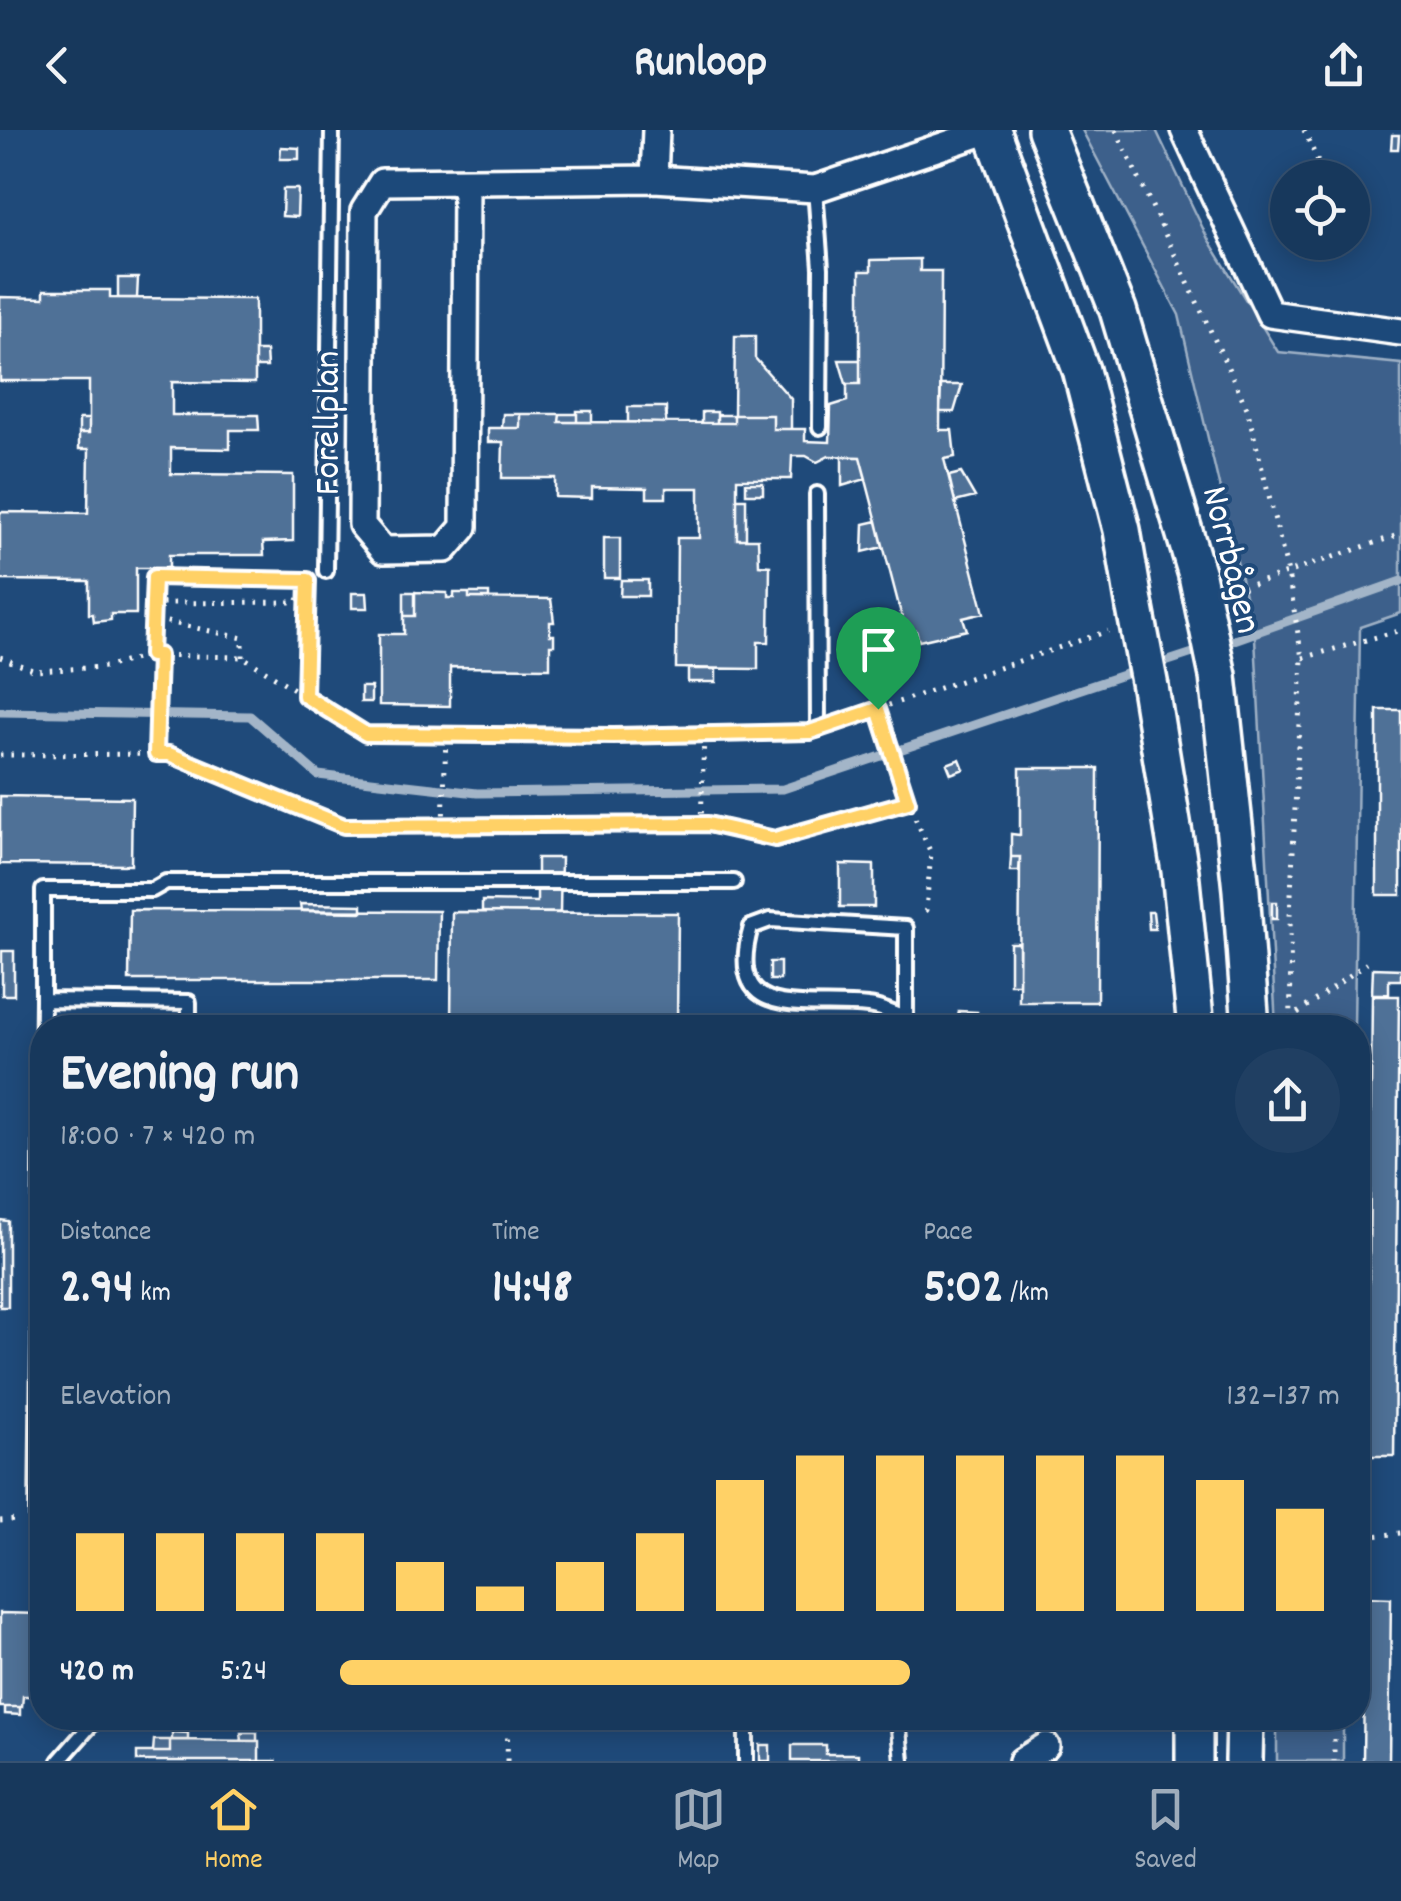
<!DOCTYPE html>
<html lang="en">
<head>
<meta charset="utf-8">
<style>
	:root { --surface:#17385c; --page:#203f62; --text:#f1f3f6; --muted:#9eacbb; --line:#365272; --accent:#ffd166 }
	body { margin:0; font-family:Dekko,sans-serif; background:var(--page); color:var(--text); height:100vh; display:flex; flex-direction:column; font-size:38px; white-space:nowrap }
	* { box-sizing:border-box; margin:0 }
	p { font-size:32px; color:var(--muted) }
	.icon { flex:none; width:55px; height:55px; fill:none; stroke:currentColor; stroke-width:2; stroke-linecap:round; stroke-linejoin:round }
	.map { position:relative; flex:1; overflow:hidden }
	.sheet { position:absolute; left:30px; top:885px; width:1340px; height:715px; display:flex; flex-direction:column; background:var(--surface); border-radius:40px; box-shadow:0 5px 25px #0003,0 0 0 2px var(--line) }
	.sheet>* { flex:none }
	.tools { position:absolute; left:1270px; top:30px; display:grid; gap:20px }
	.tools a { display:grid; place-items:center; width:100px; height:100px; border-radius:50%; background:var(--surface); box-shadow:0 5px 25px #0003,0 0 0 2px var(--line); font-size:50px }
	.pin { position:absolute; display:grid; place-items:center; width:85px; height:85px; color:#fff; margin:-102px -42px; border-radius:50% 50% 50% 0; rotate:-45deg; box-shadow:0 0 10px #0007 }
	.pin .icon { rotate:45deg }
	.round { display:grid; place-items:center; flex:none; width:105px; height:105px; border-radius:52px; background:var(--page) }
	.summary { display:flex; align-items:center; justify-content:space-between; height:170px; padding:0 30px }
	h1 { font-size:55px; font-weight:700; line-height:75px }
	.stats { display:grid; grid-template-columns:repeat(3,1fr); gap:15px; height:170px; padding:10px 30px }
	.stats div { display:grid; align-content:center }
	.stats b { font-size:50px; font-weight:700 }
	.stats small { font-size:28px; font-weight:400 }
	.stats p { font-size:28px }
	.chart { height:280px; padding:20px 30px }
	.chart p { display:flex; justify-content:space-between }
	.chart svg { width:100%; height:180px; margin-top:10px; stroke:var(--accent); stroke-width:6 }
	ul { padding:0 30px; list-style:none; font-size:32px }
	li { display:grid; grid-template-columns:160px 120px 1fr; align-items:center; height:75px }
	li i { height:25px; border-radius:12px; background:var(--accent) }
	header { display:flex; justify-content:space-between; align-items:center; height:130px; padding:0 30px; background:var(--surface); font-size:45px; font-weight:700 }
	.tabs { display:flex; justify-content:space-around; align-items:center; height:140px; border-top:2px solid var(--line); background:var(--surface); font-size:28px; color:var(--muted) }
	.tabs a { display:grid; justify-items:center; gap:5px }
	.tabs .active { color:var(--accent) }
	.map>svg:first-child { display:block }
	.green { fill:#3c618b; stroke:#9eb0c5; stroke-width:2.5 }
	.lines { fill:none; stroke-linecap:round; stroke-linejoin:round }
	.stream { stroke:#a3b5c8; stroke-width:9 }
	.building { fill:#507197; stroke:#fff; stroke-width:2.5 }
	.lane-casing { stroke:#fff; stroke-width:20 }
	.street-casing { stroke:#fff; stroke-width:32 }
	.secondary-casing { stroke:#fff; stroke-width:42 }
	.path { stroke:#fff; stroke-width:5; stroke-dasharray:2.5 8; stroke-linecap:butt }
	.lane { stroke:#1f4a7a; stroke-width:12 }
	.street { stroke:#1f4a7a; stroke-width:25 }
	.secondary { stroke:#1f4a7a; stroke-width:35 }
	.secondary-bridge-casing { stroke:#fff; stroke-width:42; stroke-linecap:butt }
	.secondary-bridge { stroke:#1f4a7a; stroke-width:35 }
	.route-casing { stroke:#fff; stroke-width:20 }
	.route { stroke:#ffd166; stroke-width:12 }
	.labels { text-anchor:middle; stroke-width:8; stroke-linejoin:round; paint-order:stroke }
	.street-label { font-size:38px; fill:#fff; stroke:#1f4a7a }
</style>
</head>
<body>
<header><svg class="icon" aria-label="back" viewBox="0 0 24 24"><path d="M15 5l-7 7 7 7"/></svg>Runloop<svg class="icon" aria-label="share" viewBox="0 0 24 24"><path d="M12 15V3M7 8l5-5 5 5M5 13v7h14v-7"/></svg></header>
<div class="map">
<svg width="1401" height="1631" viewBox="0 0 1401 1631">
	<rect width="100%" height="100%" fill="#1f4a7a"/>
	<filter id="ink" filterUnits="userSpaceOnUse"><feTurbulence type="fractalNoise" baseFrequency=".01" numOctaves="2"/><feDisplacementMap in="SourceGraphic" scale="20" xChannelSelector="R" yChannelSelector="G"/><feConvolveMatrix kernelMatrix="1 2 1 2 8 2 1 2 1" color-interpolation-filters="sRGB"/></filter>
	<g filter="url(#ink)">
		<path class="green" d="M1082,0H1156L1208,109L1278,222L1401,234V483L1360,497L1354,897H1276L1255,508L1179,185Z
			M1277,1588H1343V1631H1277Z"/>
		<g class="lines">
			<path class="stream" d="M1220,515L1401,451
				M1153,536L1205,519
				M0,582L250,586L318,645L477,663L783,659L1138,540"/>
		</g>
		<path class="building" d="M1392,5H1399L1398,19H1391Z
			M281,17L299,18V29H280Z
			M283,59H298L297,87L282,86Z
			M920,129V141H941L940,300H952L955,327L944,329L984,483L963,488L967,500L919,511L916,501L906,503L860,327L829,326L817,332L806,326H792L791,349H737V409H758L759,435L770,436L769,512H758V539L676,538L677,408H699V358H666V368H647V358L592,357V368L555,367V348H502L503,312H488V298H520V284H560L559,292L734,293V285H773V299H805V311L830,312L831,276L847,271V254H860V141H871V130Z
			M118,148H138L137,168H118Z
			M44,160H110V168L255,169V253L172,252V285H258L259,300H230V319L171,318V344L293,345V411L263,412L264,425H169V438H136V484H111V490L94,492L93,484H89V451L0,450V382L88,383L89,319H79V303H89V251H0V167L44,168Z
			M735,206H755V228L791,269V299H773V285H734Z
			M255,221H266L267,237H255Z
			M839,230H860V254H847V257Z
			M941,255H962L954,282H940Z
			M628,277H666V293L628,292Z
			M577,281H592V292H577Z
			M702,282H717V293H702Z
			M503,284H520V298H502Z
			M560,284H577V292H559Z
			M717,285H734V293H717Z
			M79,289H89V303H79Z
			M842,327H860L866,349L842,356Z
			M961,343L975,367L955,372L949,346Z
			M746,353H763V364H746Z
			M737,369H746V409H737Z
			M877,391L883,417L863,422L864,394Z
			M604,408H620V448H604Z
			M621,450H648V466H620Z
			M404,462H415V486H404Z
			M415,462L447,463V468H454V463H469V468L551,469L554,492H550V505H554V515H550V538L450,537V576L379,575V504H404V486H415Z
			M352,463H367L368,478H352Z
			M469,463H489V468H469Z
			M688,539H716V552H688Z
			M361,557H371V572H361Z
			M1377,580H1401V765H1377Z
			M960,629L964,639L951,644L947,634Z
			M1020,638H1098L1097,872H1019L1020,727H1011V704L1020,705Z
			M0,666L132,668L131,735L0,734Z
			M1011,727H1020L1019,741H1010Z
			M537,728H561L560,783L482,782V771L537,772Z
			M840,734L874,735V777H840Z
			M1272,772H1277V789H1272Z
			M300,774L362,775V782L301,781Z
			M130,780L439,781L438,850H129Z
			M452,782L678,783L677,896L712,898H451Z
			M1148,782H1153L1155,799H1149Z
			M1010,813H1019V854H1010Z
			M2,821H14V865H2Z
			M770,832H780V850H770Z
			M1373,838L1401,839V850H1389V864H1372Z
			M1372,866H1399L1394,1326H1367Z
			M959,881L977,882L976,887H958Z
			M0,1090L8,1091V1177H0Z
			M1365,1467L1391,1468L1389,1631H1363Z
			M0,1483L42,1484V1566H23L22,1577H0Z
			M5,1577H20V1585L5,1584Z
			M172,1602L188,1603V1610H172Z
			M241,1603H257V1611H242Z
			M154,1610H170V1622H153Z
			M170,1610L259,1611V1631H277H137V1622H170Z
			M760,1615H770V1631H760Z
			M792,1615H826V1624H858V1631H792Z"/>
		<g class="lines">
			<defs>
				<path id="lane" d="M815,59L821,138L820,297
					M817,364L818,599
					M326,441L332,0
					M43,870V760H152L166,752H734
					M905,898L906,888V798L770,790L751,797C723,895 806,869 868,876C881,877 894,884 906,888
					M37,1389L43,870L189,872V898
					M898,1588L902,1631
					M59,1631L97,1588
					M746,1631V1588"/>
				<path id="street" d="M1184,0L1270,184L1401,202
					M654,49L656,0
					M466,53L464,397L445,419L383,420L362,395L364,81L382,52L654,49L815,59L990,0
					M1022,1631L1046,1616"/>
				<path id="secondary" d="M992,0L1081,240L1122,400L1135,478
					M1046,0L1118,180L1197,445
					M1218,546L1241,760L1251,898
					M1150,557L1180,741L1196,898
					M1194,1631V1588
					M1244,1631L1245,1588"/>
			</defs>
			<use href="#lane" class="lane-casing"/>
			<use href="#street" class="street-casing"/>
			<use href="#secondary" class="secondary-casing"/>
			<path class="path" d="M1116,0L1247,278L1288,443L1302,528L1290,786L1291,898
				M1304,0L1325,48
				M1233,461L1401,404
				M151,524L153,447L310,449
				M0,527L35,541L105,537L151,525L243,527L367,605L523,607L800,602
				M243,527V508L158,490L159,473L297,472L308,451
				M1303,528L1401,500
				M305,566L308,454
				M878,579L908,672L931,723L926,780L922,784
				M839,592L1108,501
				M156,624L159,525
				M0,625L169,624L344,696L709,694L775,709L908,672
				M701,694L704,606
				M443,695L446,606
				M1289,889L1367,833
				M1044,896L1146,897L1161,890
				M0,1391L17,1390
				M1358,1414L1372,1406L1401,1403
				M1334,1588V1631
				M507,1631L508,1588"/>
			<use href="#lane" class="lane"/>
			<use href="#street" class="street"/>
			<use href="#secondary" class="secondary"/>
			<defs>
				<path id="secondary-bridge" d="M1197,445L1218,546
					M1135,478L1150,557"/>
			</defs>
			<use href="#secondary-bridge" class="secondary-bridge-casing"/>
			<use href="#secondary-bridge" class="secondary-bridge"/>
		</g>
	</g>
	<g class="lines" filter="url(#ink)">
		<defs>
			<path id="route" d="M154,447L308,450L305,566L366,604L614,606L810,602L878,579L908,672L775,709L708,694L344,696L169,624H156L159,525H151Z"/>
		</defs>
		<use href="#route" class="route-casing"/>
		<use href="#route" class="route"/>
	</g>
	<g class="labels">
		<g class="street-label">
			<text transform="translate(325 293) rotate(-90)" y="13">Forellplan</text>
			<text transform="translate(1234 429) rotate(76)" y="13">Norrbågen</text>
		</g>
	</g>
</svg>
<div class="tools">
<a><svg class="icon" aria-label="locate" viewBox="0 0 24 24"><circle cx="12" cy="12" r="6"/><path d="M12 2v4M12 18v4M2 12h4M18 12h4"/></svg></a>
</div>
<div class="pin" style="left:878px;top:579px;background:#1e9e55"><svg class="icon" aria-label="arrive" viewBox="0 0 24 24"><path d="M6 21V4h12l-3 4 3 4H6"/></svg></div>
<section class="sheet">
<div class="summary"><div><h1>Evening run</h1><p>18:00 · 7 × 420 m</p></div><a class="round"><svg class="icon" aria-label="share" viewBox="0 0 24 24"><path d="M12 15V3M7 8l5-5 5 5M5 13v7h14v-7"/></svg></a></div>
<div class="stats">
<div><p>Distance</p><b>2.94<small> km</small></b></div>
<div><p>Time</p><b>14:48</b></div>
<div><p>Pace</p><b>5:02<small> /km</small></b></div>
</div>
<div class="chart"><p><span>Elevation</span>132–137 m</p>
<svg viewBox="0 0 160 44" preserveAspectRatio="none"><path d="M5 44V25M15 44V25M25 44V25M35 44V25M45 44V32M55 44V38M65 44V32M75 44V25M85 44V12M95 44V6M105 44V6M115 44V6M125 44V6M135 44V6M145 44V12M155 44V19"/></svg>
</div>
<ul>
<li><b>420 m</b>5:24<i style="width:57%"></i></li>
</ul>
</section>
</div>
<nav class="tabs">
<a class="active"><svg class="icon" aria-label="home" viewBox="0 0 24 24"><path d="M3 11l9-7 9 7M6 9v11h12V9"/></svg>Home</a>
<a><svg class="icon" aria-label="map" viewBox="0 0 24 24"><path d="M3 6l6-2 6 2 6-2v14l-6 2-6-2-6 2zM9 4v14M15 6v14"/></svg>Map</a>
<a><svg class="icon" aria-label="saved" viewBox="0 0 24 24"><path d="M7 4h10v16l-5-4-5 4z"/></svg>Saved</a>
</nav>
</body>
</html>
